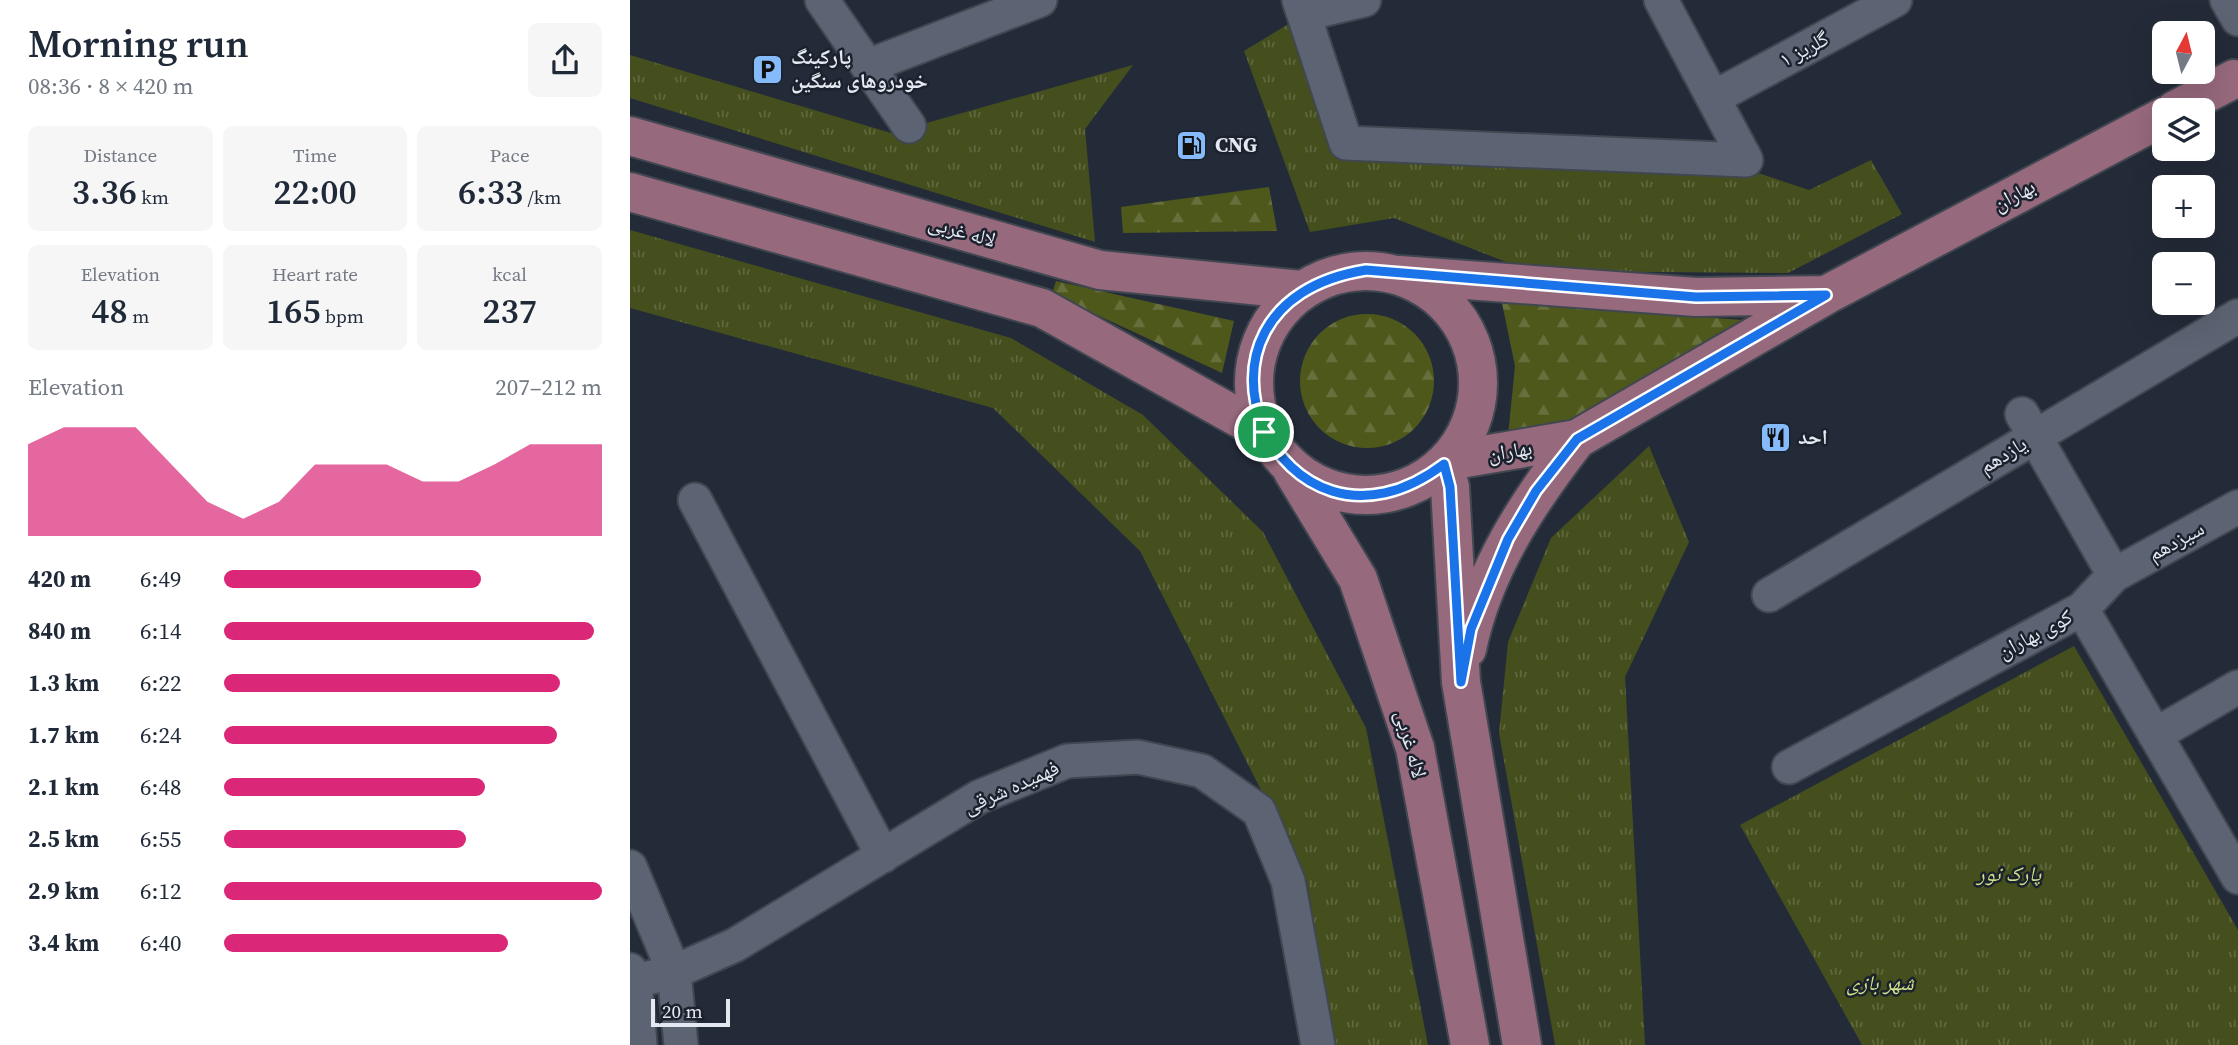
<!DOCTYPE html>
<html lang="en">
<head>
<meta charset="utf-8">
<style>
	:root { --surface:#fff; --page:#f6f6f7; --text:#1f2937; --muted:#747a83; --accent:#db2777 }
	body { margin:0; font-family:"Source Serif 4","Noto Naskh Arabic",serif; background:var(--page); color:var(--text); height:100vh; display:flex; flex-direction:column; font-size:26px; white-space:nowrap }
	* { box-sizing:border-box; margin:0 }
	p { font-size:23px; color:var(--muted) }
	.icon { flex:none; width:38px; height:38px; fill:none; stroke:currentColor; stroke-width:2; stroke-linecap:round; stroke-linejoin:round }
	.map { position:relative; flex:1; overflow:hidden }
	.panel { display:flex; flex-direction:column; background:var(--surface); width:630px }
	.panel>* { flex:none }
	.needle { width:46px; rotate:7deg }
	.fabs { position:absolute; left:1522px; top:21px; display:grid; gap:14px }
	.fabs a { display:grid; place-items:center; width:63px; height:63px; border-radius:10px; background:var(--surface); box-shadow:0 7px 28px #0002; font-size:35px }
	.scale { position:absolute; left:21px; bottom:18px; width:79px; box-sizing:border-box; padding-left:7px; border:4px solid #e3e8f1; border-top:0; font-size:19px; line-height:24px; white-space:nowrap; color:#e3e8f1; -webkit-text-stroke:5px #1b222e; paint-order:stroke }
	.pin { position:absolute; display:grid; place-items:center; width:60px; height:60px; color:#fff; margin:-30px; border:4px solid #fff; border-radius:50%; box-shadow:0 2px 7px #0007 }
	.round { display:grid; place-items:center; flex:none; width:74px; height:74px; border-radius:10px; background:var(--page) }
	.head { display:flex; align-items:center; justify-content:space-between; height:119px; padding:0 28px }
	h1 { font-size:38px; font-weight:600; line-height:52px }
	.stats { display:grid; grid-template-columns:repeat(3,1fr); gap:10px; height:119px; padding:7px 28px }
	.stats div { display:grid; align-content:center; border-radius:10px; background:var(--page); text-align:center }
	.stats b { font-size:35px; font-weight:600 }
	.stats small { font-size:19px; font-weight:400 }
	.stats p { font-size:19px }
	.chart { height:196px; padding:14px 28px }
	.chart p { display:flex; justify-content:space-between }
	.chart svg { width:100%; height:126px; margin-top:7px; fill:var(--accent); opacity:.7 }
	ul { padding:0 28px; list-style:none; font-size:23px }
	li { display:grid; grid-template-columns:112px 84px 1fr; align-items:center; height:52px }
	li i { height:18px; border-radius:9px; background:var(--accent) }
	main { display:flex; flex:1; min-height:0 }
	.map>svg:first-child { display:block }
	.grass { fill:url(#grass-tufts) }
	.forest { fill:url(#forest-firs) }
	.lines { fill:none; stroke-linecap:round; stroke-linejoin:round }
	.minor-casing { stroke:#414751; stroke-width:37 }
	.major-casing { stroke:#414751; stroke-width:42 }
	.minor { stroke:#5c6473; stroke-width:33 }
	.major { stroke:#97697d; stroke-width:38 }
	.route-casing { stroke:#fff; stroke-width:14 }
	.route { stroke:#1a73e8; stroke-width:9 }
	.labels { text-anchor:middle; stroke-width:5; stroke-linejoin:round; paint-order:stroke }
	.street-label { font-size:21px; fill:#e3e8f1; stroke:#1b222e }
	.poi-label { font-size:21px; font-weight:bold; fill:#e3e8f1; stroke:#1b222e; text-anchor:start }
	.park-label { font-size:21px; font-style:italic; fill:#cfe188; stroke:#1b222e }
</style>
</head>
<body>
<main>
<section class="panel">
<div class="head"><div><h1>Morning run</h1><p>08:36 · 8 × 420 m</p></div><a class="round"><svg class="icon" aria-label="share" viewBox="0 0 24 24"><path d="M12 15V3M7 8l5-5 5 5M5 13v7h14v-7"/></svg></a></div>
<div class="stats">
<div><p>Distance</p><b>3.36<small> km</small></b></div>
<div><p>Time</p><b>22:00</b></div>
<div><p>Pace</p><b>6:33<small> /km</small></b></div>
</div>
<div class="stats">
<div><p>Elevation</p><b>48<small> m</small></b></div>
<div><p>Heart rate</p><b>165<small> bpm</small></b></div>
<div><p>kcal</p><b>237</b></div>
</div>
<div class="chart"><p><span>Elevation</span>207–212 m</p>
<svg viewBox="0 0 160 44" preserveAspectRatio="none"><path d="M0 44V12L10 6L20 6L30 6L40 19L50 32L60 38L70 32L80 19L90 19L100 19L110 25L120 25L130 19L140 12L150 12L160 12V44z"/></svg>
</div>
<ul>
<li><b>420 m</b>6:49<i style="width:68%"></i></li>
<li><b>840 m</b>6:14<i style="width:98%"></i></li>
<li><b>1.3 km</b>6:22<i style="width:89%"></i></li>
<li><b>1.7 km</b>6:24<i style="width:88%"></i></li>
<li><b>2.1 km</b>6:48<i style="width:69%"></i></li>
<li><b>2.5 km</b>6:55<i style="width:64%"></i></li>
<li><b>2.9 km</b>6:12<i style="width:100%"></i></li>
<li><b>3.4 km</b>6:40<i style="width:75%"></i></li>
</ul>
</section>
<div class="map">
<svg width="1608" height="1045" viewBox="0 0 1608 1045">
	<defs>
		<pattern id="grass-tufts" width="24" height="20" patternUnits="userSpaceOnUse" patternTransform="scale(1.75)"><rect width="24" height="20" fill="#454e1d"/><path d="M3 7l-1-3M5 7V3M7 7l1-3M15 17l-1-3M17 17v-4M19 17l1-3" fill="none" stroke="#60683e"/></pattern>
		<pattern id="forest-firs" width="22" height="20" patternUnits="userSpaceOnUse" patternTransform="scale(1.75)"><rect width="22" height="20" fill="#4e581b"/><path d="M5 1l3.5 6h-7zM16 11l3.5 6h-7z" fill="#67703d"/></pattern>
	</defs>
	<rect width="100%" height="100%" fill="#242b38"/>
	<path class="grass" d="M675,14L662,36L704,154L1116,169L1179,190L1241,160L1272,214L1158,273L899,271L764,218L680,232L614,51Z
		M0,55L261,133L503,65L455,129L465,242L0,98Z
		M0,230L381,338L513,415L633,532L736,728L798,1045H704L677,881L510,551L363,408L0,308Z
		M1019,446L1059,542L995,677L1015,1045H925L869,733L878,642L921,538Z
		M1444,646L1608,930V1045H1232L1110,825Z"/>
	<path class="forest" d="M639,187L647,231L493,233L491,207Z
		M426,281L604,321L592,373L422,294Z
		M872,303L1127,321L940,424L878,436L885,366Z
		M670 381a67 67 0 1 1 134 0a67 67 0 1 1-134 0Z"/>
	<g class="lines">
		<defs>
			<path id="minor" d="M192,0L279,126
				M669,0L716,143L1116,160L1031,0
				M1597,0L1608,19
				M675,14L734,0
				M238,66L410,0
				M1083,98L1265,0
				M1392,414L1484,575L1452,609
				M65,500L253,856
				M1484,575L1608,507
				M1139,595L1608,316
				M1525,735L1608,687
				M1159,767L1452,609L1608,877
				M0,867L44,972L51,1045
				M0,970L5,981L10,1045
				M5,981L44,972L105,945L349,797L437,761L508,757L572,771L629,811L658,881L688,1045"/>
			<path id="major" d="M1545,110L1604,79
				M0,136L470,270L671,290
				M0,192L412,308L634,432
				M624 383a112 112 0 1 1 224 0a112 112 0 1 1-224 0Z
				M769,275L1066,297L1196,295L947,439L818,461
				M1196,295L1535,116
				M814,464L820,487L831,682L892,1045
				M662,470L728,579L785,748L840,1045
				M837,649C853,570 898,502 947,439"/>
		</defs>
		<use href="#minor" class="minor-casing"/>
		<use href="#major" class="major-casing"/>
		<use href="#minor" class="minor"/>
		<use href="#major" class="major"/>
	</g>
	<g class="lines">
		<defs>
			<path id="route" d="M736,270L1066,297L1196,295L947,439L906,491L878,539L841,629L831,682L820,487L814,464C650,589 522,304 736,270Z"/>
		</defs>
		<use href="#route" class="route-casing"/>
		<use href="#route" class="route"/>
	</g>
	<defs>
		<symbol id="parking-square" viewBox="-11 -11 22 22"><rect x="-9" y="-9" width="18" height="18" rx="4" fill="#86bbfb" stroke="#1b222e"/><path d="M-3.5-5.5H1a3.5 3.5 0 0 1 0 7H-1V5.5H-3.5ZM-1-3.4V-.6H.8a1.4 1.4 0 0 0 0-2.8Z" fill="#111"/></symbol>
		<symbol id="fuel-square" viewBox="-11 -11 22 22"><rect x="-9" y="-9" width="18" height="18" rx="4" fill="#86bbfb" stroke="#1b222e"/><path d="M-5.5-6h7V0h2V4h1.3V-2.5L3-4.5l.8-.8L6-3V5H2.5V1h-1V6h-7ZM-4.2-4.7v3.2H.2V-4.7Z" fill="#111"/></symbol>
		<symbol id="restaurant-square" viewBox="-11 -11 22 22"><rect x="-9" y="-9" width="18" height="18" rx="4" fill="#86bbfb" stroke="#1b222e"/><path d="M-5-6h1v4h1v-4h1v4h1v-4h1v5L-1.5 .5V6h-2V.5L-5-1ZM5-6V6H3V1.5H1.5Q1.5-4 5-6Z" fill="#111"/></symbol>
	</defs>
	<g fill-rule="evenodd">
		<use href="#parking-square" x="120" y="52" width="35" height="35"/>
		<use href="#fuel-square" x="544" y="128" width="35" height="35"/>
		<use href="#restaurant-square" x="1128" y="420" width="35" height="35"/>
	</g>
	<g class="labels">
		<g class="street-label">
			<text transform="translate(1174 49) rotate(-28)" y="7">گلریز ۱</text>
			<text transform="translate(1384 195) rotate(-28)" y="7">بهاران</text>
			<text transform="translate(332 231) rotate(16)" y="7">لاله غربی</text>
			<text transform="translate(880 451) rotate(-9)" y="7">بهاران</text>
			<text transform="translate(1373 455) rotate(-31)" y="7">یازدهم</text>
			<text transform="translate(1546 541) rotate(-29)" y="7">سیزدهم</text>
			<text transform="translate(1405 634) rotate(-28)" y="7">کوی بهاران</text>
			<text transform="translate(781 744) rotate(75)" y="7">لاله غربی</text>
			<text transform="translate(381 787) rotate(-24)" y="7">فهمیده شرقی</text>
		</g>
		<g class="poi-label">
			<text x="161" y="64">پارکینگ<tspan x="161" dy="24">خودروهای سنگین</tspan></text>
			<text x="585" y="152">CNG</text>
			<text x="1168" y="444">احد</text>
		</g>
		<g class="park-label">
			<text x="1379" y="881">پارک نور</text>
			<text x="1250" y="990">شهر بازی</text>
		</g>
	</g>
</svg>
<div class="fabs">
<a><svg class="needle" viewBox="-14 -14 28 28"><path d="M0-13l5 13h-10z" fill="#e53935"/><path d="M0 13l5-13h-10z" fill="#747a83"/></svg></a>
<a><svg class="icon" aria-label="layers" viewBox="0 0 24 24"><path d="M12 4l9 5-9 5-9-5zM3 14l9 5 9-5"/></svg></a>
<a>+</a>
<a>−</a>
</div>
<div class="scale">20 m</div>
<div class="pin" style="left:634px;top:432px;background:#1e9e55"><svg class="icon" aria-label="arrive" viewBox="0 0 24 24"><path d="M6 21V4h12l-3 4 3 4H6"/></svg></div>
</div>
</main>
</body>
</html>
